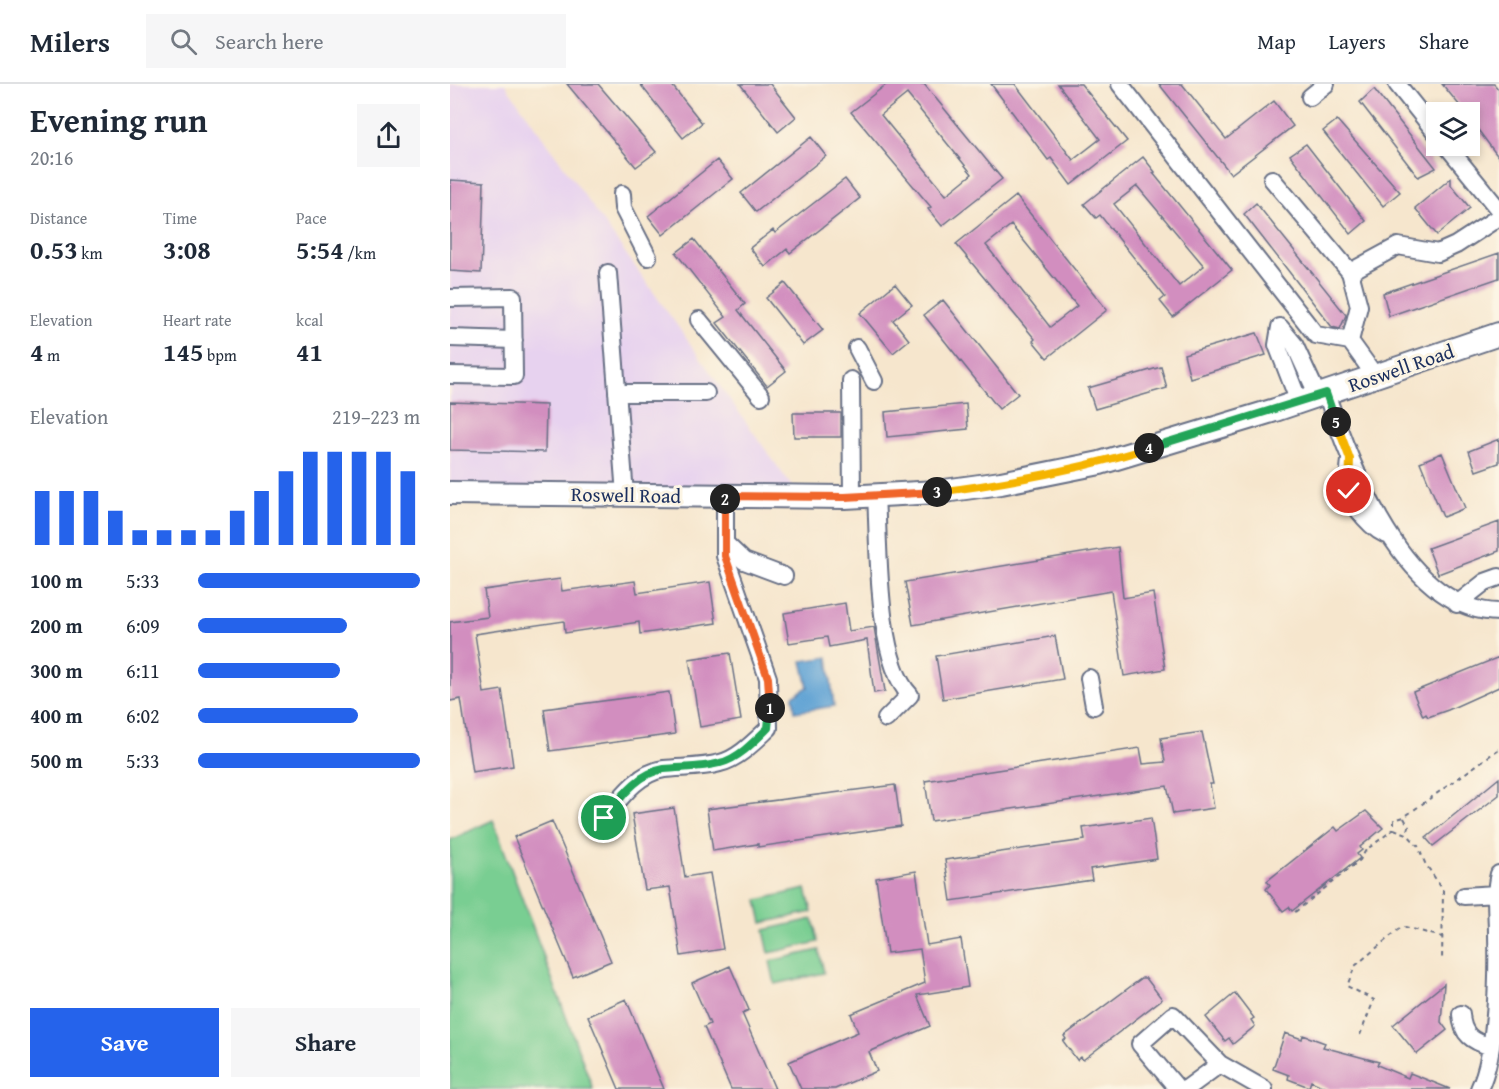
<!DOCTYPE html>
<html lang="en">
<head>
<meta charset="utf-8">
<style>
	:root { --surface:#fff; --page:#f6f6f7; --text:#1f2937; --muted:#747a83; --line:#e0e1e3; --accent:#2563eb }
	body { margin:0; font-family:"Gentium Book Plus",serif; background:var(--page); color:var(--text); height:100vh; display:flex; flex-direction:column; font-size:22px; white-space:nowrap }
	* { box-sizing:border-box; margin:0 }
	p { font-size:20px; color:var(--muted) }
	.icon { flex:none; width:33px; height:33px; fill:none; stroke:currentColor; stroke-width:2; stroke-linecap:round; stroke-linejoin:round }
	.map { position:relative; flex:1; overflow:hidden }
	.sheet { display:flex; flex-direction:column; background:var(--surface); width:450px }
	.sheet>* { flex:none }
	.fabs { position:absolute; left:976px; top:18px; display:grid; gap:12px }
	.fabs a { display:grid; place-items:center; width:54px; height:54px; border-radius:0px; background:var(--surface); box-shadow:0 3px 9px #0003; font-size:30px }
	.pin { position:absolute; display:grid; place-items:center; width:51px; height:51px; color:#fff; margin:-26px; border:3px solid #fff; border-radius:50%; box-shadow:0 2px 6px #0007 }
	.km { position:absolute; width:30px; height:30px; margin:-15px; border-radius:50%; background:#222; color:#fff; font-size:16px; line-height:30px; text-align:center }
	.round { display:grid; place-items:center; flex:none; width:63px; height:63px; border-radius:0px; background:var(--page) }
	.summary { display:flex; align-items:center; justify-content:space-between; height:102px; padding:0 30px }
	h1 { font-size:33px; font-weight:800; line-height:45px }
	.stats { display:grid; grid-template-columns:repeat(3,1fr); gap:9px; height:102px; padding:6px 30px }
	.stats div { display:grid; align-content:center }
	.stats b { font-size:26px; font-weight:800 }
	.stats small { font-size:16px; font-weight:400 }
	.stats p { font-size:16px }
	.chart { height:168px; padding:12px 30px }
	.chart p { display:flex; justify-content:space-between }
	.chart svg { width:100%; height:108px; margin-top:6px; stroke:var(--accent); stroke-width:6 }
	.primary-button { display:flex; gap:12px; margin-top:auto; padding:12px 30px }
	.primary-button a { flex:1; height:69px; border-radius:0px; background:var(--accent); color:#fff; font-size:24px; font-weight:800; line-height:69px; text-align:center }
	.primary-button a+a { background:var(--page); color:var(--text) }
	ul { padding:0 30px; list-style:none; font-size:20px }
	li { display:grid; grid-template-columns:96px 72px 1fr; align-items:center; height:45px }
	li i { height:15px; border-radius:8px; background:var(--accent) }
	header { display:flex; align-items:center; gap:36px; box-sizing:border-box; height:84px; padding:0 30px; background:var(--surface); border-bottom:2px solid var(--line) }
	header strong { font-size:28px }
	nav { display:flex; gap:33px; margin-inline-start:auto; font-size:21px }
	.search { width:420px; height:54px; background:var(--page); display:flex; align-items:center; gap:15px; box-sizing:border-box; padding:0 21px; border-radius:0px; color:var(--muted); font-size:22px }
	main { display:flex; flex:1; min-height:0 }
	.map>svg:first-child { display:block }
	.built { fill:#e7d2ef }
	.green { fill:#79ce92; stroke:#4a7e78; stroke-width:1.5 }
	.water { fill:#60a3d4; stroke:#3e6999; stroke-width:1.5 }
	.building { fill:#d28ebf; fill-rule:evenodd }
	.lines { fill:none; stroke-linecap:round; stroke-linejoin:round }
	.minor-casing { stroke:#686f85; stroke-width:20 }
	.major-casing { stroke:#686f85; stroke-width:26 }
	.path { stroke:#686f85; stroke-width:2; stroke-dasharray:4.5 4.5; stroke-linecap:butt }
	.minor { stroke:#fff; stroke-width:16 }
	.major { stroke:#fff; stroke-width:22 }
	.split-1-casing { stroke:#fff; stroke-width:12 }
	.split-2-casing { stroke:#fff; stroke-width:12 }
	.split-3-casing { stroke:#fff; stroke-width:12 }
	.split-4-casing { stroke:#fff; stroke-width:12 }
	.split-5-casing { stroke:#fff; stroke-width:12 }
	.split-6-casing { stroke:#fff; stroke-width:12 }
	.split-1 { stroke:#22a559; stroke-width:8 }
	.split-2 { stroke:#f0652b; stroke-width:8 }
	.split-3 { stroke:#f0652b; stroke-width:8 }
	.split-4 { stroke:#f5b400; stroke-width:8 }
	.split-5 { stroke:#22a559; stroke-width:8 }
	.split-6 { stroke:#f5b400; stroke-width:8 }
	.labels { text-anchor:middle; stroke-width:6; stroke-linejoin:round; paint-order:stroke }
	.street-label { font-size:20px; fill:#1b2f5e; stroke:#fcf5e5 }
</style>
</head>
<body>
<header>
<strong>Milers</strong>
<div class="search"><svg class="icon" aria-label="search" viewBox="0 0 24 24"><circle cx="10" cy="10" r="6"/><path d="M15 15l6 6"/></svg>Search here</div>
<nav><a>Map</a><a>Layers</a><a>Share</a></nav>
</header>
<main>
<section class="sheet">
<div class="summary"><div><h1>Evening run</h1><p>20:16</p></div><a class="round"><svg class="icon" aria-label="share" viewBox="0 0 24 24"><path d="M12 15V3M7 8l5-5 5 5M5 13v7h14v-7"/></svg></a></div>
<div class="stats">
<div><p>Distance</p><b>0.53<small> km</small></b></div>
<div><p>Time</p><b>3:08</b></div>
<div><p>Pace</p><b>5:54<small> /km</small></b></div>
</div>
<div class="stats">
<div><p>Elevation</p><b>4<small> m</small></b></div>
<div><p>Heart rate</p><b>145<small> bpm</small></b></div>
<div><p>kcal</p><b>41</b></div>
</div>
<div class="chart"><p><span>Elevation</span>219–223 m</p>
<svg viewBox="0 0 160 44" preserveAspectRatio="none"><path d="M5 44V22M15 44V22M25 44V22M35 44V30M45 44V38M55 44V38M65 44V38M75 44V38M85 44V30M95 44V22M105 44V14M115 44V6M125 44V6M135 44V6M145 44V6M155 44V14"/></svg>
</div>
<ul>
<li><b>100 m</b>5:33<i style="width:100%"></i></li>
<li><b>200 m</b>6:09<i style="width:67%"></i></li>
<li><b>300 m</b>6:11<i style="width:64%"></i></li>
<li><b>400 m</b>6:02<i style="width:72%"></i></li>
<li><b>500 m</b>5:33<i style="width:100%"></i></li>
</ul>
<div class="primary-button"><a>Save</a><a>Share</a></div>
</section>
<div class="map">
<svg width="1049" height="1005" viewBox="0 0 1049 1005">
	<rect width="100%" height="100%" fill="#fcf5e5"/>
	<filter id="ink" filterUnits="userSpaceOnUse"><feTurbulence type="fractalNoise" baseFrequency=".0167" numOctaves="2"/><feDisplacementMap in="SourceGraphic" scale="12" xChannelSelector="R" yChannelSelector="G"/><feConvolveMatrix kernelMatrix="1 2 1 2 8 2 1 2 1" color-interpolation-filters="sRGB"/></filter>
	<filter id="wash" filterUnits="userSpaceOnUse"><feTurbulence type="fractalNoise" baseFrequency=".008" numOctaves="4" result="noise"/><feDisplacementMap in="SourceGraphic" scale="24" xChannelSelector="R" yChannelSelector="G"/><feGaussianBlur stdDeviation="1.35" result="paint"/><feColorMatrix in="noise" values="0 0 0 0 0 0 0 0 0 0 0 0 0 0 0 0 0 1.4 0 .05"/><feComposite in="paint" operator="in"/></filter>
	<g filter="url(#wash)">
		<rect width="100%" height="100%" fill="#f6e6cd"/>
		<path class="built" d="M0,0H55L345,407L0,416Z"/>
		<path class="green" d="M43,736L143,1005H0V756Z
			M356,805L362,828L312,839L307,816Z
			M363,835L368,858L319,869L314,846Z
			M369,866L374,889L325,900L320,877Z"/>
		<path class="water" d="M378,573L384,622L345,628L343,612L358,603L352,577Z"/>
		<g id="blocks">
			<path class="building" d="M117,0H148L206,68L186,83Z
				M190,0H221L252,39L233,54Z
				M290,0H320L346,33L328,48Z
				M437,0H474L552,95L492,142L478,125L481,123L401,28ZM457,10L522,90L496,111L431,31Z
				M541,0H565L623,76L650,55L608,0H631L677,57L621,101L601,74L598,76Z
				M709,0H732L776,55L824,17L843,42L781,90Z
				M992,0H1044L1049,6V74L1020,35V28H1015Z
				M924,5L986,84L968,93L910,18Z
				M887,36L950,108L933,122L873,47Z
				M361,53L376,72L306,128L291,109Z
				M856,60L916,137L901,150L840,71Z
				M693,73L705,88L703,89L782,186L723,233L710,217L715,213L650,131L646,134L634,120ZM687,102L754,182L729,202L664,120Z
				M267,76L283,95L213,151L198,132Z
				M1001,94V101L1020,124L987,151L965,124Z
				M395,95L410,114L340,169L337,165L315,183L300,164L323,146L325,149Z
				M0,96L34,98L31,189L0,187Z
				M566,112L657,226L597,274L583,257L585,255L506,160ZM561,141L627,222L600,243L536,161Z
				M806,119L896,231L890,245L882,243L794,130Z
				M244,155L295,220L288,226L336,287L317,302L267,239L276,233L226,169Z
				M1049,169V194L939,232L933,209Z
				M335,199L373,246L353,261L316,214Z
				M445,200L462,221L443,236L459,256L443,269L410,229Z
				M493,216L568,310L549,325L474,231Z
				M807,249L816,271L740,294L734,270Z
				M711,283L717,304L645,325L638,304Z
				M0,318L96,321L95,368L0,366Z
				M516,320L518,345L437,353L435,328Z
				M343,329H391V353H344Z
				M1049,355V379L1026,387L1019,367Z
				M992,369L1015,424L993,433L970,378Z
				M1049,438V467L988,490L978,464Z
				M668,463L673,514L703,509L715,585L674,592L661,507L463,541L455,498Z
				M110,495L112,507L185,497L187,509L260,498L266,539L190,550L189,538L115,549L114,537L25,550L34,609L52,606L63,682L22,688L11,615L0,617V538L38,533L34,506Z
				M395,519L399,547L424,543L435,607L424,609L417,556L379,563L377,553L339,559L334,529Z
				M605,552L613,595L493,615L486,572Z
				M280,569L291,636L250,643L239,575Z
				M1049,573V603L998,626L978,633L976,630L973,632L963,608Z
				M219,608L225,650L100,667L94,625Z
				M752,648L763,700H760L764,724L723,730L717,702L481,737L475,697L690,664L693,680L715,678L711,654Z
				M1049,694V711L983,762L976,754Z
				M445,701L451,742L308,763V760L263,767L257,725Z
				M224,724L235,793L260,789L273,865L231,872L220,803L195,806L182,730Z
				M916,727L933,744L910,763L912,766L907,770L910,774L842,827L839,823L833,827L816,805L820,801L817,797L885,743L888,747Z
				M701,734L707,775L640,785L642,796L501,817L495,776L635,756L633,744Z
				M102,737L161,877L123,893L64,753Z
				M466,787L477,861L511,855L518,903L467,911L480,942L419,968L427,987L385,1005H351L339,978L408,948L401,930L475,899L470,865L437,869L426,794Z
				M280,882L299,926L292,929L325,1005H281L254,943L260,940L242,899Z
				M692,894H696L712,915L633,976L631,973L627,976L613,957L616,955L614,952Z
				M994,900L991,938L997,946L967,970L943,941Z
				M785,909L804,934L801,936L805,942L783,960L779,954L775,957L756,933Z
				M176,915L214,1005H169L138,932Z
				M835,949L852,955L853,951L875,959L873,963L929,978L927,981L958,994L960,989L1000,1005H879L861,997L859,1003L838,995L839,991L823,985Z"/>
		</g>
	</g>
	<g filter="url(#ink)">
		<use href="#blocks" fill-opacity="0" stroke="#686f85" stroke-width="1.5"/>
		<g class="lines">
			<defs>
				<path id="minor" d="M670,0L866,251L900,257L926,293
					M947,0L987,50
					M860,13L876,0
					M997,62L1049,126
					M822,95L900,188
					M172,110L173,124L198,173
					M158,189L175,411
					M0,214L63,213L64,292L0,291
					M249,236L311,312
					M0,254L64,256
					M900,257L909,222L900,188L948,162L988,169L1006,161L1049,133
					M407,264L424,297
					M401,296L402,413
					M167,309H256
					M876,309C902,384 954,527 1049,528
					M849,318L827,261L830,243L844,260L868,312
					M900,376C899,386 897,397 899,406C902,423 924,448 940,452
					M426,411C429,460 426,576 460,611L436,635
					M275,459L294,477L334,492
					M1007,520L1035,498L1049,493
					M639,594L644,622
					M154,734C170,715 187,689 214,685C232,683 251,684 270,679C288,675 305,657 319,644L318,594L275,472V412
					M1014,812L1046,810
					M1011,930C1012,951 1022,957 1041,963
					M728,1005L690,960L723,931L770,980L814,1005
					M736,1005L770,980
					M1029,1005C1047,968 1048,892 1047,850C1047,830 1044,809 1049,790"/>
				<path id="major" d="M0,409L395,413L487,408L551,399L650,379L825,326L1049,250"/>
			</defs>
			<use href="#minor" class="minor-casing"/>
			<use href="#major" class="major-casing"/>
			<path class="path" d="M954,734L959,743L957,750
				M944,745L957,750L968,762L975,779L993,806L992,878
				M845,828L910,776L916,766L944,745V736L954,733L1049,665
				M910,951L924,916L897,902L905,882L949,845L955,843L992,853"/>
			<use href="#minor" class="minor"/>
			<use href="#major" class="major"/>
		</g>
	</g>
	<g class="lines" filter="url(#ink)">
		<defs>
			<path id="split-1" d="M154,734C170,715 187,689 214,685C232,683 251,684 270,679C288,675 305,657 318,644L320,624"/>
			<path id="split-2" d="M275,415V472L318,594L320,624"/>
			<path id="split-3" d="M275,415V412L395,413L487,408"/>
			<path id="split-4" d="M487,408C559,399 630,385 699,364"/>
			<path id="split-5" d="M699,364L876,309L886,338"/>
			<path id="split-6" d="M886,338L900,375L899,407"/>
		</defs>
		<use href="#split-1" class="split-1-casing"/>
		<use href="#split-2" class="split-2-casing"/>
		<use href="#split-3" class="split-3-casing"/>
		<use href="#split-4" class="split-4-casing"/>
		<use href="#split-5" class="split-5-casing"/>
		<use href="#split-6" class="split-6-casing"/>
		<use href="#split-1" class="split-1"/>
		<use href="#split-2" class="split-2"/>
		<use href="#split-3" class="split-3"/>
		<use href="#split-4" class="split-4"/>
		<use href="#split-5" class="split-5"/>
		<use href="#split-6" class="split-6"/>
	</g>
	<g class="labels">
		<g class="street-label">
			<text transform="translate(951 284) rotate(-19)" y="7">Roswell Road</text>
			<text transform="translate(176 411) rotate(1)" y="7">Roswell Road</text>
		</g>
	</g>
</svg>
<div class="fabs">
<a><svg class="icon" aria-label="layers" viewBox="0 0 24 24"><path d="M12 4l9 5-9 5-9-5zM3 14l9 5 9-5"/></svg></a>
</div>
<div class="pin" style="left:154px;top:734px;background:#1e9e55"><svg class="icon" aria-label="arrive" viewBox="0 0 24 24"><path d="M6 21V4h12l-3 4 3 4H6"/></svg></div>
<div class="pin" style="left:899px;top:407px;background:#d93025"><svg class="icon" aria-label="check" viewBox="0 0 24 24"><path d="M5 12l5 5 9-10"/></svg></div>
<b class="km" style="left:320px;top:624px">1</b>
<b class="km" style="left:275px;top:415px">2</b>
<b class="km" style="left:487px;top:408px">3</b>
<b class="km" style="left:699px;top:364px">4</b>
<b class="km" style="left:886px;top:338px">5</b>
</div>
</main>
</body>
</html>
